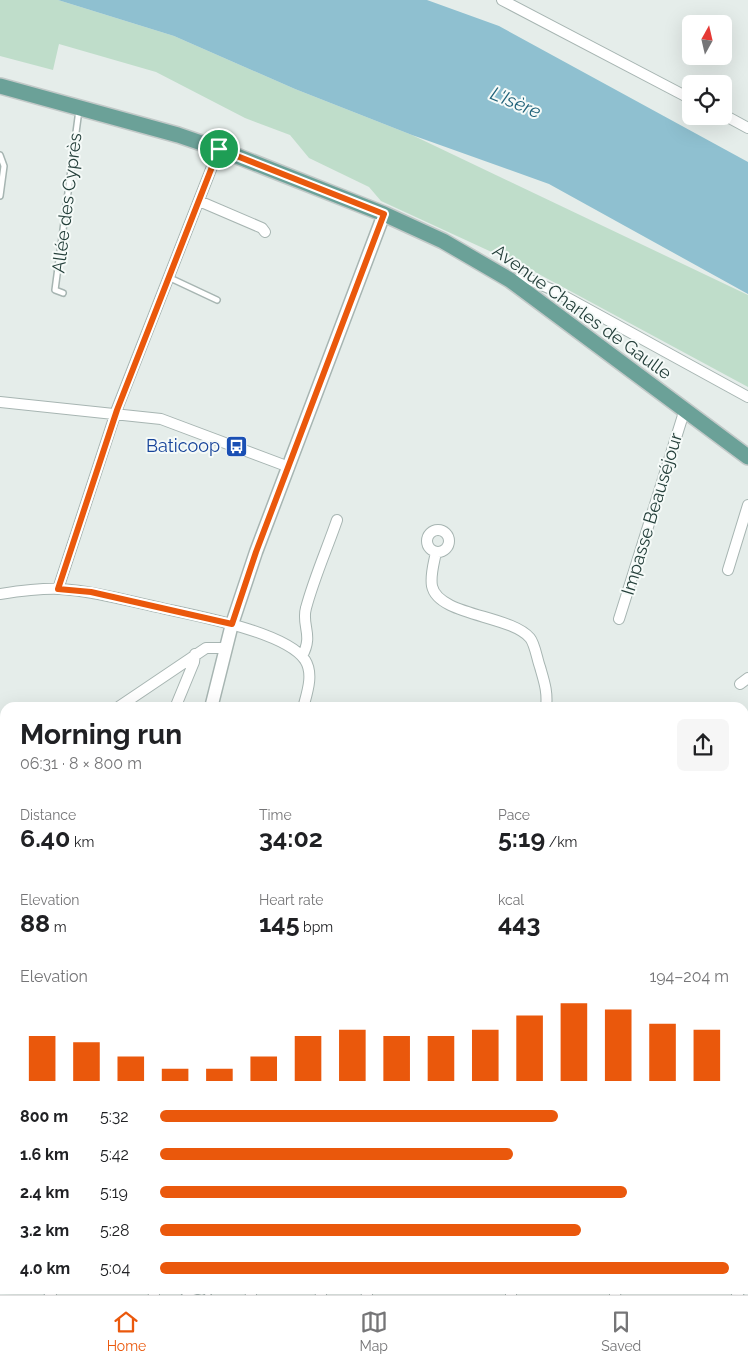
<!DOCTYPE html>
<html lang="en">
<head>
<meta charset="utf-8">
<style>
	:root { --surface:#fff; --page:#f6f6f6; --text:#202124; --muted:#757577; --line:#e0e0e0; --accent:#ea580c }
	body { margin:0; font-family:Raleway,sans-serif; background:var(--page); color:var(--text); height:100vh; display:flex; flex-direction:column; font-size:19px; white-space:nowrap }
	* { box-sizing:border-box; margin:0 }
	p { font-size:16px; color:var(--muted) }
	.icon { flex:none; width:28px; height:28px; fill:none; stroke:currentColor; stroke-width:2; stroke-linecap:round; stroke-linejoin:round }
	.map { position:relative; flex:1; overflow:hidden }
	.details { position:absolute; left:0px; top:702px; width:749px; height:592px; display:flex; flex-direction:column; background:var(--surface); border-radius:15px 15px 0 0; box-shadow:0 5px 20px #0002 }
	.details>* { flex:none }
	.needle { width:32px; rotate:8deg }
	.controls { position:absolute; left:682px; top:15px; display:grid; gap:10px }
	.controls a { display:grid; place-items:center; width:50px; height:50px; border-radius:8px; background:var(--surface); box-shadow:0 5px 20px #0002; font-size:25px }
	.pin { position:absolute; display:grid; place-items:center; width:42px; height:42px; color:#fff; margin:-21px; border:2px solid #fff; border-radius:50%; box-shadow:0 1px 5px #0007 }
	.round { display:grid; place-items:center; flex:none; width:52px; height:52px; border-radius:8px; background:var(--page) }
	.headline { display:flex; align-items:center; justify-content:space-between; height:85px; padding:0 20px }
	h1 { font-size:28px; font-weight:700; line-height:38px }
	.figures { display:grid; grid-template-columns:repeat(3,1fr); gap:8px; height:85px; padding:5px 20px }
	.figures div { display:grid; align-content:center }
	.figures b { font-size:25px; font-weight:700 }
	.figures small { font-size:14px; font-weight:400 }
	.figures p { font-size:14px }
	.chart { height:140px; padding:10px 20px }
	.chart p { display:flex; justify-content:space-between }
	.chart svg { width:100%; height:90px; margin-top:5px; stroke:var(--accent); stroke-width:6 }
	ul { padding:0 20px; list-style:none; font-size:16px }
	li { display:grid; grid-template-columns:80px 60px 1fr; align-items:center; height:38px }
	li i { height:12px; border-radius:6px; background:var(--accent) }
	.tab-bar { display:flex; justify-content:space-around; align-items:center; height:70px; border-top:1px solid var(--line); background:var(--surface); font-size:14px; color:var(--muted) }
	.tab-bar a { display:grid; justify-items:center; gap:2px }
	.tab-bar .active { color:var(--accent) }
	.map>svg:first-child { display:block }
	.green { fill:#bfddca }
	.water { fill:#8fc0d0 }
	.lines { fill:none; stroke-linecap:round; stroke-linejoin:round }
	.service-casing { stroke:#a7b5b2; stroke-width:8 }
	.minor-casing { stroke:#a7b5b2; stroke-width:12 }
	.tertiary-casing { stroke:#a7b5b2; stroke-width:15 }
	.primary-casing { stroke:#c2c9c8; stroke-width:18 }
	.service { stroke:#fff; stroke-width:5 }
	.minor { stroke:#fff; stroke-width:10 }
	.tertiary { stroke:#fff; stroke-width:12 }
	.primary { stroke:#6ba198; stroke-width:15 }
	.route-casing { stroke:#fff; stroke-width:10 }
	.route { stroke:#ea580c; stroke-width:6 }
	.labels { text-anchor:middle; stroke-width:4; stroke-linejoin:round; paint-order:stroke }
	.street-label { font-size:18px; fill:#243f3a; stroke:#f5faf8 }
	.transit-label { font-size:18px; fill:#164399; stroke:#f5faf8; text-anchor:end }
	.water-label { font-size:19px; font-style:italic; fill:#206279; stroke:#f5faf8 }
</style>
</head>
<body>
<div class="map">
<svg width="748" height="1295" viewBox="0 0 748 1295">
	<rect width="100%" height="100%" fill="#e5edea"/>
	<path class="green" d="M0,0H58L174,36L295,89L412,135L748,295V387L535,272L381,201L369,187L309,158L290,135L245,118L156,72L59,44L53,70L0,56Z"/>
	<path class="water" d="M58,0H427L499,26L748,162V294L549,184L412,135L295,89L174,36Z"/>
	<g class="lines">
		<defs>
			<path id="service" d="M0,155L4,166L0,196
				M168,277L217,300
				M63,293L55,290L79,110
				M203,1290L207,1292L208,1295
				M185,1295L201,1290"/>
			<path id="minor" d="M502,0L691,99
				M724,115L748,128
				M199,201L262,228L265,232
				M510,280L528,279L553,290L748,397
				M0,402L161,419L289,467
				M427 541a11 11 0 1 1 22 0a11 11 0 1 1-22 0Z
				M436,552C434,563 430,575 432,586C438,616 511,615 530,638C535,644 537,659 540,667C544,681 548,692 546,708
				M728,570L748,505
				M58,589L117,409L219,149
				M0,594C20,591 41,588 60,589C93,591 125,600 157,607C192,615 285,631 305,660C314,674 307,693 303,708
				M619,619L685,409
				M302,656C314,635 301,625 306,608C314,578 327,549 337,520
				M740,684L748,678
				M117,708L206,648H226
				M175,708L194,662L195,654
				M0,834L5,815
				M744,849H748
				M744,930L748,921
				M744,977L748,979
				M0,1003L5,1005
				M744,1060L748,1063
				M744,1070H748
				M0,1243H5
				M744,1283L748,1276
				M48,1290L51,1295
				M153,1290L154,1295
				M250,1290L251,1295
				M320,1290L321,1295
				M366,1290L367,1295
				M511,1290V1295
				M615,1295L616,1290
				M737,1295L740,1290"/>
			<path id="tertiary" d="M211,708L232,624L256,552L384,214
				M0,1150L5,1142"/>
			<path id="primary" d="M0,86L178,135L219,149L384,214L443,241L510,280L748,457"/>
		</defs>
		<use href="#service" class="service-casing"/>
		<use href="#minor" class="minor-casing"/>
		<use href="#tertiary" class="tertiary-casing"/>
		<use href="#primary" class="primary-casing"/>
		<use href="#service" class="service"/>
		<use href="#minor" class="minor"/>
		<use href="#tertiary" class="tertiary"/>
		<use href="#primary" class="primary"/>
	</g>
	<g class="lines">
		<defs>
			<path id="route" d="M219,149L384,214L256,552L232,624L91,592L58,589L117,410Z"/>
		</defs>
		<use href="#route" class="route-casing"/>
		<use href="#route" class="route"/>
	</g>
	<defs>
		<symbol id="bus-square" viewBox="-11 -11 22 22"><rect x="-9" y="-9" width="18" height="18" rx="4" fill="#1a4fb4" stroke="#f5faf8"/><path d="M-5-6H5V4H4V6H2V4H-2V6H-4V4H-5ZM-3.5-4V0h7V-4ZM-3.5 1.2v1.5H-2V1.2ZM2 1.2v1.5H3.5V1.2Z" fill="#fff"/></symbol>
	</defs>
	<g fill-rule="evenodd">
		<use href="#bus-square" x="224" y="434" width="25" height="25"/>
	</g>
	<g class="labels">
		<g class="street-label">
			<text transform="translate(67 203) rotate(-83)" y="6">Allée des Cyprès</text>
			<text transform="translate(582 312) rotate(36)" y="6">Avenue Charles de Gaulle</text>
			<text transform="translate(652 514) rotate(-73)" y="6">Impasse Beauséjour</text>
		</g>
		<g class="transit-label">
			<text x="220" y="452">Baticoop</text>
		</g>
		<g class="water-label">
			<text transform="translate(516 102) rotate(23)" y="7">L'Isère</text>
		</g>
	</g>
</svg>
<div class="controls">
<a><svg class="needle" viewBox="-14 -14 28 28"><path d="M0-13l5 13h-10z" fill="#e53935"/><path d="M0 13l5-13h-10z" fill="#757577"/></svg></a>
<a><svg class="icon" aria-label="locate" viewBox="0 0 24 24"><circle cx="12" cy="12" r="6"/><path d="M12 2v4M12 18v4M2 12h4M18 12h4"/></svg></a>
</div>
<div class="pin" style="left:219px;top:149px;background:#1e9e55"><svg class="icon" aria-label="arrive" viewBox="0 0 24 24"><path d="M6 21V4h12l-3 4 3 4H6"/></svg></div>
<section class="details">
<div class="headline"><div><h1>Morning run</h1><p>06:31 · 8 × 800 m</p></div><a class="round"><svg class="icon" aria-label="share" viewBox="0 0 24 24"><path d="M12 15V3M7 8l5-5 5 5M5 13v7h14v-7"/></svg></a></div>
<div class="figures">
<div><p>Distance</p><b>6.40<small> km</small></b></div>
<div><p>Time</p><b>34:02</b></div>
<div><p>Pace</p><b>5:19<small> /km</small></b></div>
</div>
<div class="figures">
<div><p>Elevation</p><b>88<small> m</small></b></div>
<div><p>Heart rate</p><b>145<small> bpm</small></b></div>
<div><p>kcal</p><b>443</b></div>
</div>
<div class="chart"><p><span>Elevation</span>194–204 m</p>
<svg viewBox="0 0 160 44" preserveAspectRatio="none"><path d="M5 44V22M15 44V25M25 44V32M35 44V38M45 44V38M55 44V32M65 44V22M75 44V19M85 44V22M95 44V22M105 44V19M115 44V12M125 44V6M135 44V9M145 44V16M155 44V19"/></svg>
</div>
<ul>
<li><b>800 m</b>5:32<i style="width:70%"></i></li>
<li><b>1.6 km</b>5:42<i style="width:62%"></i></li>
<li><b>2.4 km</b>5:19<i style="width:82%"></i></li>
<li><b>3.2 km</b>5:28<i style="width:74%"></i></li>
<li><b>4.0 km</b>5:04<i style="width:100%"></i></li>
</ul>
</section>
</div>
<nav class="tab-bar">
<a class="active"><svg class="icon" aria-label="home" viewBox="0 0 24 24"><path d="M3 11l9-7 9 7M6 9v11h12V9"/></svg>Home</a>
<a><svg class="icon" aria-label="map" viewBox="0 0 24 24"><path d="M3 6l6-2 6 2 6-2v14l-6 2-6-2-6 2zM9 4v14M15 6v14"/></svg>Map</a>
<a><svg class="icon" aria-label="saved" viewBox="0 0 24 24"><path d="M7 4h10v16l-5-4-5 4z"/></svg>Saved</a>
</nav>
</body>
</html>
